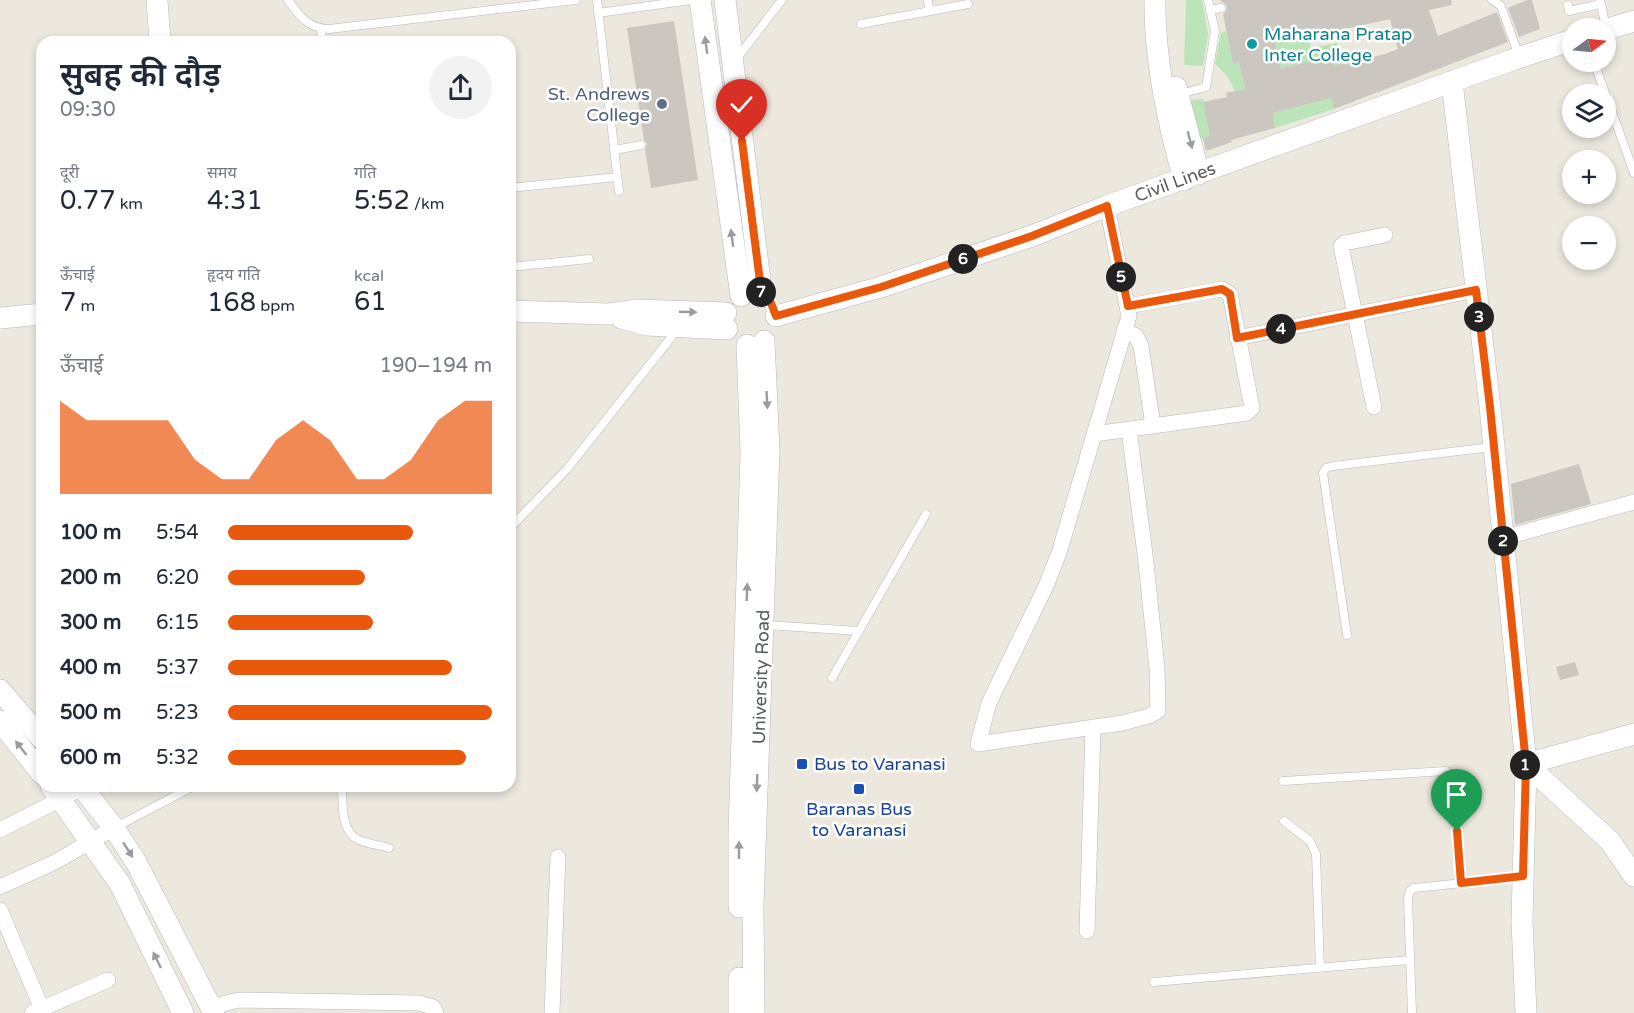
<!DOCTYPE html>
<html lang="hi">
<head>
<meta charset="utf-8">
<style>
	:root { --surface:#fff; --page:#f2f2f3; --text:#1f2937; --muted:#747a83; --accent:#ea580c }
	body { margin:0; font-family:"Varela Round","Noto Sans Devanagari",sans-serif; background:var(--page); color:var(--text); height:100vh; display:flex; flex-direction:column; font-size:22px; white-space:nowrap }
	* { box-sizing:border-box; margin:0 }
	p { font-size:20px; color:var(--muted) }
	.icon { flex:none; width:33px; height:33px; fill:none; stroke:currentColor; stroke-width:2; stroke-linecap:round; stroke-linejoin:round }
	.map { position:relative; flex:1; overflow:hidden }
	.side { position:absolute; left:36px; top:36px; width:480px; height:756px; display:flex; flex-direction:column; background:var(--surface); border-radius:18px; box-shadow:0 3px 9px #0003 }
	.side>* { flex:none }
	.needle { width:39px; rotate:75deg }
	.controls { position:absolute; left:1562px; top:18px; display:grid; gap:12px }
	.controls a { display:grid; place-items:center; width:54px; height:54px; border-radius:50%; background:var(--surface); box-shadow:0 3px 9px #0003; font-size:30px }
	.pin { position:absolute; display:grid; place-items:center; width:51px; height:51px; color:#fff; margin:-62px -26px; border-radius:50% 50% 50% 0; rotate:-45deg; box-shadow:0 0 6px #0007 }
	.pin .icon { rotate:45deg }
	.km { position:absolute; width:30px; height:30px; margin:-15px; border-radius:50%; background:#222; color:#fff; font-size:16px; line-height:30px; text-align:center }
	.round { display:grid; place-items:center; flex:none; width:63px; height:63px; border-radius:32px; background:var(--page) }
	.summary { display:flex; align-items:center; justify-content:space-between; height:102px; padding:0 24px }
	h1 { font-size:33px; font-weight:600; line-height:45px }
	.metrics { display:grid; grid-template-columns:repeat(3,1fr); gap:9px; height:102px; padding:6px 24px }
	.metrics div { display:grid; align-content:center }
	.metrics b { font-size:26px; font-weight:600 }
	.metrics small { font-size:16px; font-weight:400 }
	.metrics p { font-size:16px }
	.chart { height:168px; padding:12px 24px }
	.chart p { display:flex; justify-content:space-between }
	.chart svg { width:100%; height:108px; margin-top:6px; fill:var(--accent); opacity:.7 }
	ul { padding:0 24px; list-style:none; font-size:20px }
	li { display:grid; grid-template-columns:96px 72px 1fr; align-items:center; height:45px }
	li i { height:15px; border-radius:8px; background:var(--accent) }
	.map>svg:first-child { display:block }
	.green { fill:#bbe5b9 }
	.building { fill:#cbc6bf; fill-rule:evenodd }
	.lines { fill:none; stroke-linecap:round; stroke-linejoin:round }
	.lane-casing { stroke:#b4b8bc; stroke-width:9 }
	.street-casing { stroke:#b4b8bc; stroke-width:16 }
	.secondary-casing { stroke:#b4b9be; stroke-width:22 }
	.lane { stroke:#fff; stroke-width:8 }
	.street { stroke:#fff; stroke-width:15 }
	.secondary { stroke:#fff; stroke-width:21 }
	.oneway { fill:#9a9da0 }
	.route-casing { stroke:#fff; stroke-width:12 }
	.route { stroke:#ea580c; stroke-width:8 }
	.culture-dot { fill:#0f9aa8; stroke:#fff; stroke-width:2 }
	.service-dot { fill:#5c6f8a; stroke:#fff; stroke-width:2 }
	.transit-dot { fill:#1a4fb4; stroke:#fff; stroke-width:2 }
	.labels { text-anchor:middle; stroke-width:5; stroke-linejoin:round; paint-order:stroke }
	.culture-label { font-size:18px; fill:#0d838f; stroke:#fff; text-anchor:start }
	.service-label { font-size:18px; fill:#4e5e75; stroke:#fff; text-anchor:end }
	.street-label { font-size:18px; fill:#575c60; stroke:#fff }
	.transit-label { font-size:18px; fill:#164399; stroke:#fff; text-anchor:start }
</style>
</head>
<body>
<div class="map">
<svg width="1634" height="1013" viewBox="0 0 1634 1013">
	<rect width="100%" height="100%" fill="#ece8de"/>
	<path class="green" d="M1186,0H1202L1208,34L1203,66L1184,65Z
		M1226,30L1233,63L1239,62L1245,89L1235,91L1227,76L1215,64L1221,33Z
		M1307,30L1311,48L1337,43L1342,64L1334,66L1332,57L1281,68L1274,37Z
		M1331,98L1334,109L1275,128L1273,113Z
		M1203,99L1211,135L1202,139L1191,128L1189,100Z"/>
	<path class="building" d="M1220,0H1451L1452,5L1429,10L1438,36L1497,12L1508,42L1334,109L1331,98L1273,113L1275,128L1231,140L1232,142L1206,151L1203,139L1210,135L1203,102L1227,97L1226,93L1245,89L1239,62L1233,64L1223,14L1226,11L1227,6ZM1390,19L1398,49L1385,54L1334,66L1332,57L1281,68L1274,37L1313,29L1314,36Z
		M1527,0H1532L1540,29L1519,37L1508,8Z
		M674,21L698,180L651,188L645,149L647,144L644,140L627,28Z
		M1579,464L1591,504L1515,525L1511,484Z
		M1575,662L1579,675L1560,680L1556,667Z"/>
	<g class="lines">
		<defs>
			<path id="lane" d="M288,0C300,17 308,28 329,29L576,0
				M597,0L619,191
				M928,0L929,11
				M1492,0L1501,6L1519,56
				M1600,0L1606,28
				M1568,5L1569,11L1601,4
				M1210,10L1221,8
				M598,13L691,0
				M861,24L968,4
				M321,28L322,42
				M737,58L782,0
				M1594,62L1634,173
				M1180,94L1206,87L1215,31L1208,0
				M615,150L641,145
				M510,188L617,177
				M510,267L589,259
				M510,528L567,469L677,330
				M766,625L859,631
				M1347,635L1323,473L1326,468L1333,466L1492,447
				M832,678L926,514
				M1283,781L1446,771L1454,779L1461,883
				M342,786C343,803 340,829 357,839C366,844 380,845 389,848
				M1284,821L1310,841L1316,854L1320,968
				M116,827L194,786
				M1154,982L1410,960
				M1412,1013L1408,898L1410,891L1414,888L1522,877"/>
			<path id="street" d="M1107,206L1129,316L1059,553L1046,586L989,703L978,744L1122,723L1149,716L1158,711L1157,668L1145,554L1129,430
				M1124,330L1136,336L1141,346L1153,426
				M1237,338L1476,290
				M1374,407L1341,246L1344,243L1385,235
				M1094,434L1247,413L1252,408L1230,294L1222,289L1128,306
				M1503,538L1634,502
				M0,830L82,788
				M0,887L55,862L114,828
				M0,910L42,1009
				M1087,931L1093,727
				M211,1007L238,1000L419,1003L433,1007L436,1013
				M32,1013L108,980
				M552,1013L558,857"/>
			<path id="secondary" d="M157,0L160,42
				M700,0L741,296
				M725,0L762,297
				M1155,0C1154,59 1168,123 1184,180
				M1605,30L1634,21
				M1452,82L1490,407L1526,764L1610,841L1634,876
				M1176,87L1199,174
				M510,311L609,314L637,310L726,313
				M776,316L881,287L1032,236L1107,206L1512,60L1572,40
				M0,318L42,314
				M621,318L647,325L727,329
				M0,690L42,739
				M0,721L42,774
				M51,786L120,884L183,1013
				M81,786L114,828L136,862L214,1013
				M739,907V831L751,453L747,345
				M739,1013V978
				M754,1013L753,905L769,450L764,341
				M1526,1013L1522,921L1526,764L1634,734"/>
		</defs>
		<use href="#lane" class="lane-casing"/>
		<use href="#street" class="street-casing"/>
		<use href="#secondary" class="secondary-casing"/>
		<use href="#lane" class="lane"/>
		<use href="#street" class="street"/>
		<use href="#secondary" class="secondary"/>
	</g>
	<defs><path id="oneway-solid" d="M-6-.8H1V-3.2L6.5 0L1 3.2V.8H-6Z" transform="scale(1.5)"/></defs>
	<g class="oneway">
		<use href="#oneway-solid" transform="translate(706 45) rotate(-98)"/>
		<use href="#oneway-solid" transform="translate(1190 140) rotate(75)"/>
		<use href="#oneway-solid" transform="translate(732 238) rotate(-98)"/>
		<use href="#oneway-solid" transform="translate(688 312) rotate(2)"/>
		<use href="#oneway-solid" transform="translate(767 400) rotate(87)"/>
		<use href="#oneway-solid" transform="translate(747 592) rotate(-88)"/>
		<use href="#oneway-solid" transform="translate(21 748) rotate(-128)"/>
		<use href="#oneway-solid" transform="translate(757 783) rotate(92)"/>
		<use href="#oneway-solid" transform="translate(128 850) rotate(57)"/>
		<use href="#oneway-solid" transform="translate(739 850) rotate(-90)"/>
		<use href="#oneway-solid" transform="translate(157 960) rotate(-116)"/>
	</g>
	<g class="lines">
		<defs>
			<path id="route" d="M742,141L762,297L771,303L776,316L881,287L1032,236L1107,206L1128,306L1222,289L1230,294L1237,338L1476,290L1490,407L1526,764L1523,876L1461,883L1457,831"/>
		</defs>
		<use href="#route" class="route-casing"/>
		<use href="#route" class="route"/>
	</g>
	<circle class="culture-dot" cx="1252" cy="44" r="6"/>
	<circle class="service-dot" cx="662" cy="104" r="6"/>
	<g class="transit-dot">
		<rect x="796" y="758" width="12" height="12" rx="3"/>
		<rect x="853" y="783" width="12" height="12" rx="3"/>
	</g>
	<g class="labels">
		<g class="culture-label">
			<text x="1264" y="40">Maharana Pratap<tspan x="1264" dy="21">Inter College</tspan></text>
		</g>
		<g class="service-label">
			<text x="650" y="100">St. Andrews<tspan x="650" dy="21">College</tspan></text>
		</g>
		<g class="street-label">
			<text transform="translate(1175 182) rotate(-20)" y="6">Civil Lines</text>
			<text transform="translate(761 677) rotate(-88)" y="6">University Road</text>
		</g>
		<g class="transit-label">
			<text x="814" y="770">Bus to Varanasi</text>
			<text x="859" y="815" text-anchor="middle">Baranas Bus<tspan x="859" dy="21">to Varanasi</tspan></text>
		</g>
	</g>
</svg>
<div class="controls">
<a><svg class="needle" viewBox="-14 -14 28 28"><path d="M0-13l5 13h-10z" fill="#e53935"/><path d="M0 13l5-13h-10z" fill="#747a83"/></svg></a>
<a><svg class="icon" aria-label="layers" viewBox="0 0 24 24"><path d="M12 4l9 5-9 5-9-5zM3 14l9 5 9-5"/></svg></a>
<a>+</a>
<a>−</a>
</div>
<div class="pin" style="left:1457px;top:831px;background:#1e9e55"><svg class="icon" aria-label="arrive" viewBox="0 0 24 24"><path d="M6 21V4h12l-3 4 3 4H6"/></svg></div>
<div class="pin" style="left:742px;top:141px;background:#d93025"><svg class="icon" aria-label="check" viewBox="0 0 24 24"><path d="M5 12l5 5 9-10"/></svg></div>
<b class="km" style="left:1525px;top:765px">1</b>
<b class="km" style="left:1503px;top:541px">2</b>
<b class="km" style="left:1479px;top:317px">3</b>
<b class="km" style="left:1281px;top:329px">4</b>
<b class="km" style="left:1121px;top:277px">5</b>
<b class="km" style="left:963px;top:259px">6</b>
<b class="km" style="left:761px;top:292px">7</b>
<section class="side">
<div class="summary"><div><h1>सुबह की दौड़</h1><p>09:30</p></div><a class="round"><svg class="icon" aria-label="share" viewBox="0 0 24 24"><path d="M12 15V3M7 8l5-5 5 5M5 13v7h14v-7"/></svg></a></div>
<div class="metrics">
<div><p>दूरी</p><b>0.77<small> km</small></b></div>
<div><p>समय</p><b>4:31</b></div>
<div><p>गति</p><b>5:52<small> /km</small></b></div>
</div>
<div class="metrics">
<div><p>ऊँचाई</p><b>7<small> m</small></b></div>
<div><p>हृदय गति</p><b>168<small> bpm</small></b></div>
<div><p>kcal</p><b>61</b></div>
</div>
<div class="chart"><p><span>ऊँचाई</span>190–194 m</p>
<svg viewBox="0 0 160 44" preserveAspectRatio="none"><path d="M0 44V6L10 14L20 14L30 14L40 14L50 30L60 38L70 38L80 22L90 14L100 22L110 38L120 38L130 30L140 14L150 6L160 6V44z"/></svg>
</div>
<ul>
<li><b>100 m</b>5:54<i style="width:70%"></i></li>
<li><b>200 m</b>6:20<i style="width:52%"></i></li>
<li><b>300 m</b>6:15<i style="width:55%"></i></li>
<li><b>400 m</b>5:37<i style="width:85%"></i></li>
<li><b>500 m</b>5:23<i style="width:100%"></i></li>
<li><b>600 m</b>5:32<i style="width:90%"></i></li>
</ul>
</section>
</div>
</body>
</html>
